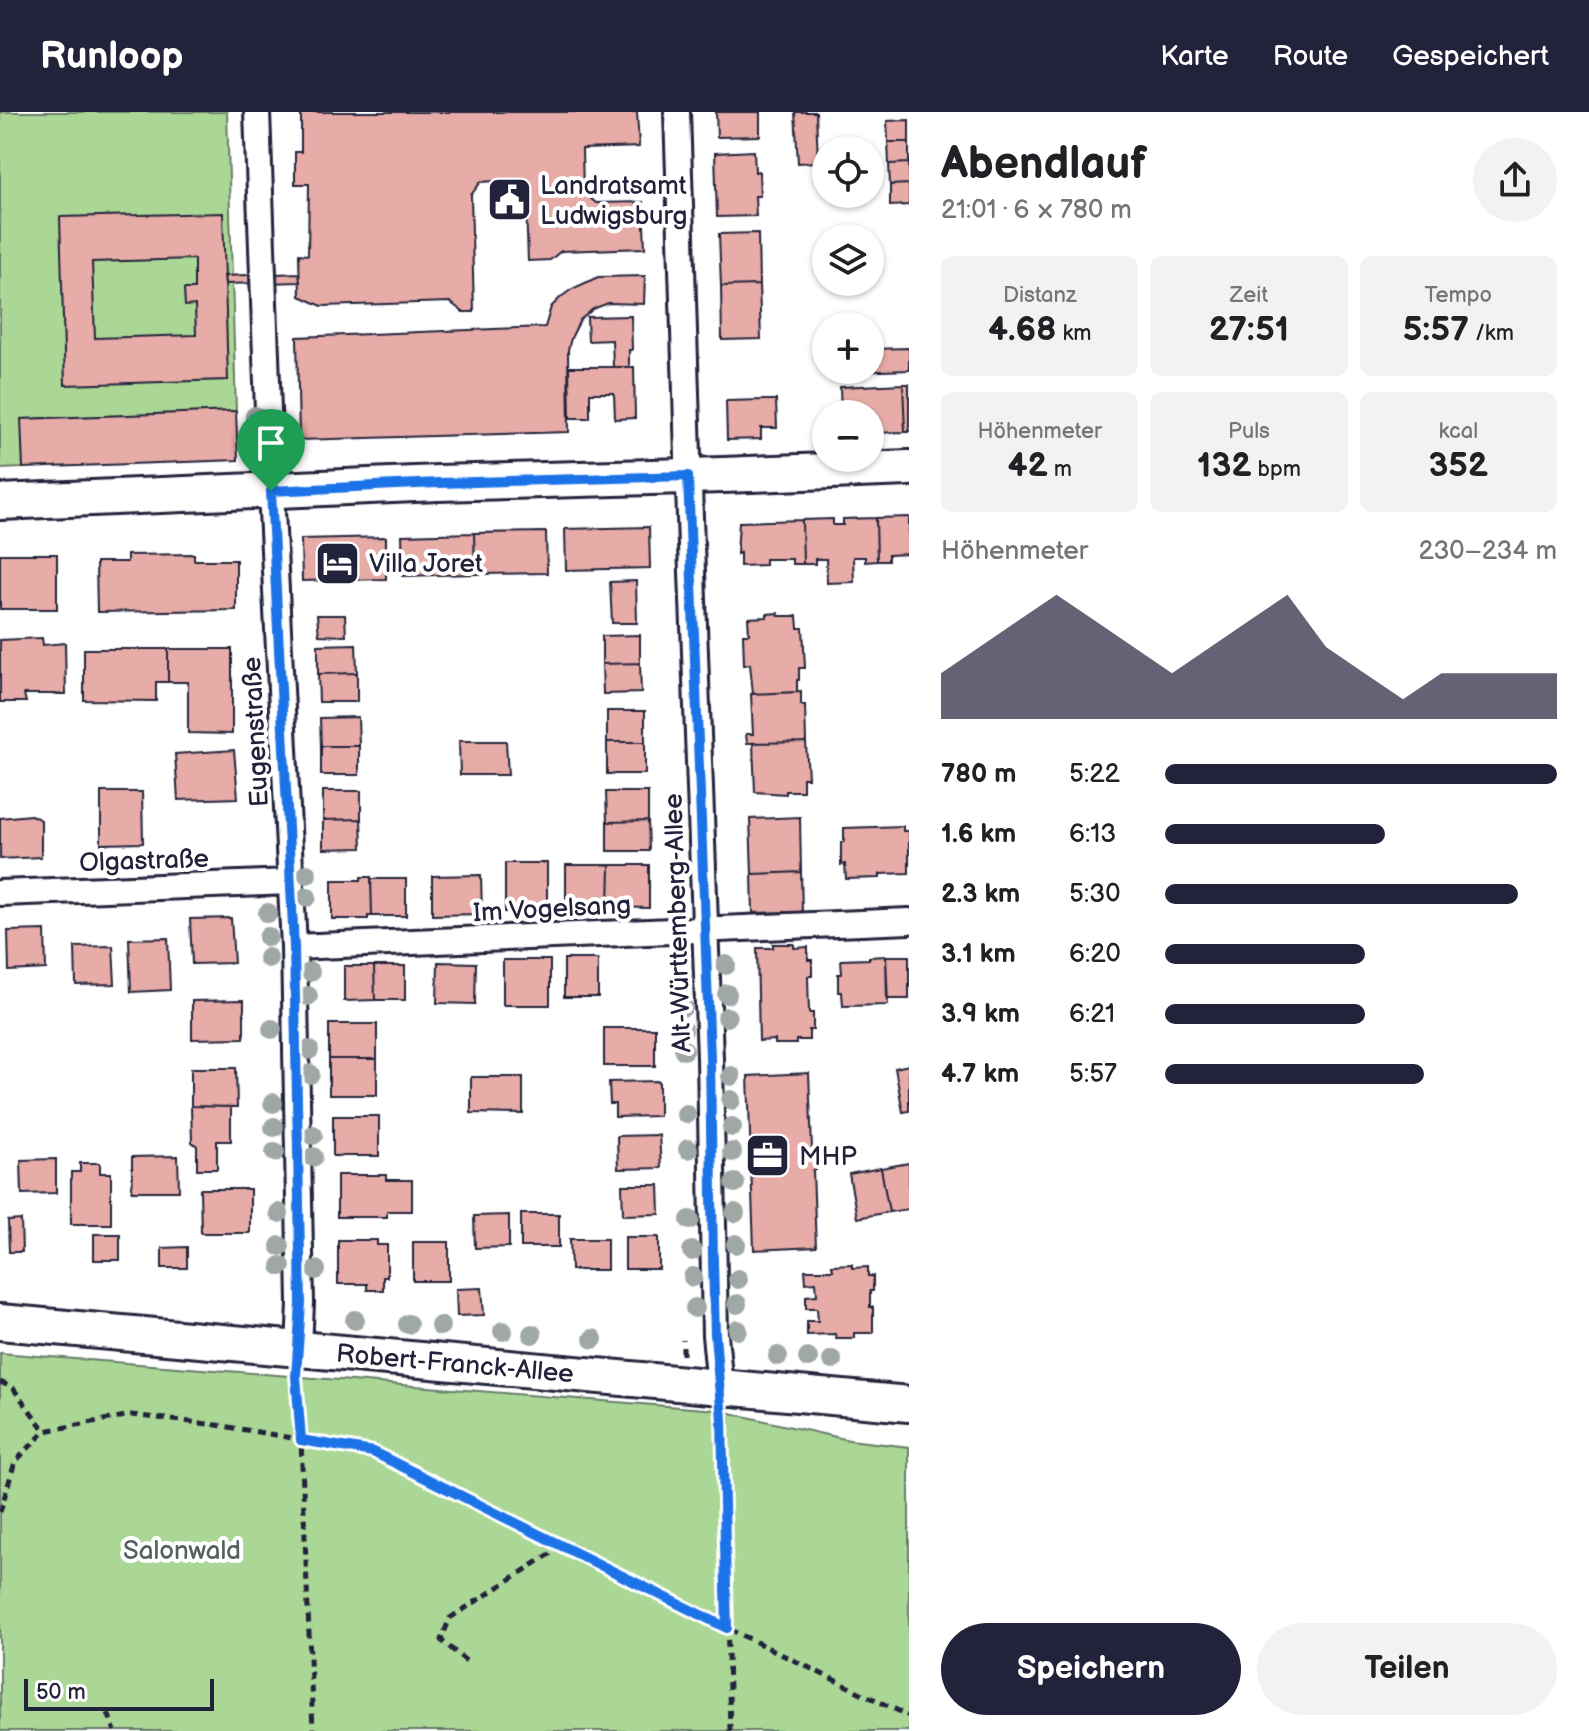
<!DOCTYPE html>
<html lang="de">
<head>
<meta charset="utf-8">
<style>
	:root { --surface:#fff; --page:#f2f2f2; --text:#202124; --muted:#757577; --accent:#22223b }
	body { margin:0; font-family:"Balsamiq Sans",sans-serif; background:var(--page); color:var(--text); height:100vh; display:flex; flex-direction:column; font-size:30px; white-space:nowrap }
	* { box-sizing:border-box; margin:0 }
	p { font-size:26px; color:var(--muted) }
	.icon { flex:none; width:44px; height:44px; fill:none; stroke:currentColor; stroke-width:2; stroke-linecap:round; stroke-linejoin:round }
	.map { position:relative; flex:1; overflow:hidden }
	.sheet { display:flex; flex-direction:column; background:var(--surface); width:680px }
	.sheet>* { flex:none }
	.buttons { position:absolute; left:812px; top:24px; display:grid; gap:16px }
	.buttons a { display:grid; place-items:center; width:72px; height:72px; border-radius:50%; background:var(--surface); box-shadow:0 2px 6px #0004; font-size:40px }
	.scale { position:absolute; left:24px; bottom:20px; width:190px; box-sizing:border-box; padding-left:8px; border:4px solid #22223b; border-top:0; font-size:22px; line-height:28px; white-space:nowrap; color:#22223b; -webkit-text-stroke:6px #fff; paint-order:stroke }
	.pin { position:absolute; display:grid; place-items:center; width:68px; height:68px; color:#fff; margin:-82px -34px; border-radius:50% 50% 50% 0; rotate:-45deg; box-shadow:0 0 8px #0007 }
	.pin .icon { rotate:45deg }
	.round { display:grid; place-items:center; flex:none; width:84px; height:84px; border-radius:42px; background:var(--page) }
	.summary { display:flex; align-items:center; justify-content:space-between; height:136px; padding:0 32px }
	h1 { font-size:44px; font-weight:700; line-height:60px }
	.figures { display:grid; grid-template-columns:repeat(3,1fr); gap:12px; height:136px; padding:8px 32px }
	.figures div { display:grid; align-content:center; border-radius:12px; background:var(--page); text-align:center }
	.figures b { font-size:34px; font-weight:700 }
	.figures small { font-size:22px; font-weight:400 }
	.figures p { font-size:22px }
	.chart { height:224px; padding:16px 32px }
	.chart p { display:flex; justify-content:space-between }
	.chart svg { width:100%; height:144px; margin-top:8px; fill:var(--accent); opacity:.7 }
	.action { display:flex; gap:16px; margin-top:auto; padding:16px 32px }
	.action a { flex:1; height:92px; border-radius:48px; background:var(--accent); color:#fff; font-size:32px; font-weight:700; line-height:92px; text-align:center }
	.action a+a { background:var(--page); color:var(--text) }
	ul { padding:0 32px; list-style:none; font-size:26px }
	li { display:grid; grid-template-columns:128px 96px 1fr; align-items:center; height:60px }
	li i { height:20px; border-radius:10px; background:var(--accent) }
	header { display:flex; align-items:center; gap:48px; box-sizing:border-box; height:112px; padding:0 40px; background:var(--accent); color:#fff }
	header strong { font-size:38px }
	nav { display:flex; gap:44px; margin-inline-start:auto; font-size:28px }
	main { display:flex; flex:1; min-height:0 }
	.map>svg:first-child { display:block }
	.green { fill:#abd796; stroke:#667c68; stroke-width:2 }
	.building { fill:#e7aca7; stroke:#22223b; stroke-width:2; fill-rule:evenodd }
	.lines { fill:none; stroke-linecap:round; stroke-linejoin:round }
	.minor-casing { stroke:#22223b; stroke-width:30 }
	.secondary-casing { stroke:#22223b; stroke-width:40 }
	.path { stroke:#22223b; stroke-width:5; stroke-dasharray:8 6; stroke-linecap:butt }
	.minor { stroke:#fff; stroke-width:24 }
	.secondary { stroke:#fff; stroke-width:34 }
	.tree { fill:#a0a8a5 }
	.route-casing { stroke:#fff; stroke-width:16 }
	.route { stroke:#1a73e8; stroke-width:10 }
	.labels { text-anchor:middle; stroke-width:8; stroke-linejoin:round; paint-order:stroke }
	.poi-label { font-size:26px; fill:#22223b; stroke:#fff; text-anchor:start }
	.street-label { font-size:26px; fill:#22223b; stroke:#fff }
	.park-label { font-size:26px; fill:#52615b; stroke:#fff }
</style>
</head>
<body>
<header>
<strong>Runloop</strong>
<nav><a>Karte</a><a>Route</a><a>Gespeichert</a></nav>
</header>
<main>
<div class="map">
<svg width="909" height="1619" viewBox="0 0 909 1619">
	<rect width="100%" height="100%" fill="#fff"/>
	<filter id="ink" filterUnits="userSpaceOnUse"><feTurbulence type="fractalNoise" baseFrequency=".0125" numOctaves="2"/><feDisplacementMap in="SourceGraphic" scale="16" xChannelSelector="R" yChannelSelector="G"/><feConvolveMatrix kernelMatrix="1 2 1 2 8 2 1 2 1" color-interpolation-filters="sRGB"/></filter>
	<g filter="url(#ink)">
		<path class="green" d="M0,0H227L236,299L22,307L23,356L0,357Z
			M0,1241L717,1298L849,1328L909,1335V1619H0Z"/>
		<path class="building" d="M301,0H637L639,35L582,37L583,80L596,91L643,90L645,136L561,139L550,148L528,149L525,67L481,70L471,83L474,200H463L450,190L322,194L300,184L299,142L308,143L309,72H295V40H301Z
			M716,0H760V24L717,25Z
			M795,0H816L818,50L798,51Z
			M909,8V30H888L887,9Z
			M888,30H909V51L889,52Z
			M754,39L755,60L759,59L760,84H755L756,104L717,105L715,41Z
			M909,51V72L890,73L889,52Z
			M909,72V93L890,94V73Z
			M223,101L228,268L65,273L60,105ZM194,147V177H184L185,194L195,193L196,223L95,226L92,150Z
			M758,121L759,173L721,174L719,122Z
			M299,161L300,170L225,172L224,164Z
			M645,164L644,192L608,191L593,197L580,208L571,226L568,238L569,320L299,328L297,225L545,215L551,195L561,185L572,177L598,165Z
			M759,173L761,227L722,228L721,174Z
			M631,204L632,238H629V255H613L612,228L588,229L587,205Z
			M909,236V258L854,260V258H870V237Z
			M569,255H634L635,306L615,307L614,281H590V306H570Z
			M903,272H909V320H905Z
			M903,272L905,320L870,321V302H841L840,275Z
			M765,288H776L777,316H761V327L727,328L726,289Z
			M236,299L238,348L23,356L21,307Z
			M909,405V442L888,443V449H877L876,406Z
			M876,406L877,449L865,450V445H853L854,470L827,471L826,447H815V452H803L802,408L833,407V413H843V407Z
			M802,408L803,452H792V447H765V453L740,454V441L737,442L739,410Z
			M649,415L650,456L566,458L565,417Z
			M546,420L547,461L475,462L474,421Z
			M474,421L475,462L403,464L402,423Z
			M386,425V467L302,469L301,427Z
			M0,442H57V497H0Z
			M194,442V448H236V498L97,500L96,450H127V443Z
			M636,469L637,511H612L610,470Z
			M778,501L779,504H797L798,516H803L805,556H799V568H797V580L753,582L750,552L744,553L743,522H749L748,506L767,505V502Z
			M317,503H345L346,524L319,523Z
			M640,523V551L602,552V524Z
			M42,526L43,533L65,531L66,582H24L26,590H0V528Z
			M356,532L357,561L318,562V533Z
			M84,537H168V570H156V589L84,588Z
			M168,537H232V622L188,621V570H168Z
			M640,551L641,581L603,582L602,552Z
			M357,561V590H319L318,562Z
			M801,580V593H805L806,630L747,631L746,622H753L751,582Z
			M607,599H645V630H607Z
			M358,605L359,634H321L320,606Z
			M459,629H506L508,663H460Z
			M607,630H645V662H607Z
			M806,630L808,666H803V679H786V682L755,680L753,631Z
			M321,634H359V663H321Z
			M234,638L238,686L178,688L175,642Z
			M323,679H361V707L323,708Z
			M101,680H142L143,731L101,732Z
			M606,680H648V709L607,710Z
			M31,703L41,708V745L0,747V706Z
			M800,705L801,760L752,762L750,707Z
			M361,707L362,736L323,737V708Z
			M648,709L649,739H607V710Z
			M903,714V719H909V761L880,762V766L846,767L845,752L841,753V730H844V716Z
			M505,751H547V800H505Z
			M566,753H610L609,795L566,796Z
			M610,753H649V796L609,795Z
			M801,760L802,800L753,801L752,762Z
			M481,763L482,802L432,803V764Z
			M361,765H371L372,804H368V807H332V768H361Z
			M371,767H406V804H372Z
			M231,806L234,851L192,852L190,807Z
			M45,818L46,857L9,859L8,819Z
			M168,826L170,878L131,880L129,827Z
			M773,832H794V836L808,835V848H812V864H808L809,901H813V918H809V928H796V932H775V928L759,929L757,836H773Z
			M113,834L115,872L76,873L75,835Z
			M886,844L888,893L843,894L842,880H838V862H842L841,848L869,847V845Z
			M886,844H909V887H887Z
			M564,847H598V885H564Z
			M503,848H550V893H503Z
			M438,850L476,851L475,892L437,891Z
			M344,854H374L375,888L344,889Z
			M374,854H405V888H375Z
			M244,888V926L192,927V889Z
			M329,912H377V947H329Z
			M604,916H655V954H604Z
			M329,947H377V983H329Z
			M909,953V999L903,1000L895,956Z
			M191,956H236L237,995L191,994Z
			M809,961L812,1037H816V1058L813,1059L816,1135L754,1138L748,964Z
			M471,965H523V1002L471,1001Z
			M659,969V1004L615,1005V992H610L609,970Z
			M191,994L231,995V1029H217V1057H197V1034L192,1030Z
			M333,1004H379V1044H333Z
			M659,1023L661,1056L618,1057L617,1024Z
			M178,1044L179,1079H132V1045Z
			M56,1047V1081L22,1082L21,1048Z
			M80,1051H100V1061H111V1112H71V1060H80Z
			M909,1051V1097L889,1100L881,1056Z
			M881,1056L889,1100L857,1106L849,1062Z
			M337,1063H386V1068H412V1099H387V1105H337Z
			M622,1073H659L660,1102L623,1103Z
			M200,1077H250V1121H201Z
			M521,1102H559V1135H521Z
			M509,1103V1135L475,1136L474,1104Z
			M21,1108L22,1140H9L8,1109Z
			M94,1122H120V1148H94Z
			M625,1125H659V1157H625Z
			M570,1127H607V1158H571Z
			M338,1128H377V1133H387V1165H383V1178H367V1172H338Z
			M413,1130H449V1169H413Z
			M187,1135V1156H162V1136Z
			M852,1152V1156L868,1155V1164H873V1179H870V1195H873V1221H854V1226H836L835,1222L807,1223V1209H818L817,1196H806V1184L817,1183L816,1170L806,1171L805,1158H833L832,1153Z
			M482,1176L484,1203L457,1204L456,1177Z"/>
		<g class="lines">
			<defs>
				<path id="minor" d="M257,0L271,379L294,835L301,1191L299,1237
					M677,0L690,406L710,946L715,1223L720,1274
					M0,781L290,770
					M294,835L909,809"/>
				<path id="secondary" d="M0,390L438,371L723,363L909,356
					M0,1210L909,1292"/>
			</defs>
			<use href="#minor" class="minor-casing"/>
			<use href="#secondary" class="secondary-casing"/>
			<path class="path" d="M683,1243V1228
				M296,1266L301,1328L313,1619
				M0,1270L13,1276L45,1319
				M722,1304L730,1619
				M0,1400L15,1350L45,1319L131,1303L217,1313L373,1340L727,1516L909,1604
				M466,1549L441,1528L450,1506L561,1435
				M108,1601L115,1619"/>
			<use href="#minor" class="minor"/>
			<use href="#secondary" class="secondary"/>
		</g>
		<g class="tree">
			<circle cx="255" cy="304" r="10"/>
			<circle cx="255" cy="327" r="10"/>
			<circle cx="307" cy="762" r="10"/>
			<circle cx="307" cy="785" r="10"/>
			<circle cx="268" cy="801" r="10"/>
			<circle cx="268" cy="825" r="10"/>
			<circle cx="268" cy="846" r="10"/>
			<circle cx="726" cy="853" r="10"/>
			<circle cx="310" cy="860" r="10"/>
			<circle cx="683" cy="866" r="10"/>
			<circle cx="727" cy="882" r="10"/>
			<circle cx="308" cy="884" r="10"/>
			<circle cx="683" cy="895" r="10"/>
			<circle cx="727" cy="905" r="10"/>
			<circle cx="272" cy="917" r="10"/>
			<circle cx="683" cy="918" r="10"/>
			<circle cx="309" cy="938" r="10"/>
			<circle cx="684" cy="938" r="10"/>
			<circle cx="310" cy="962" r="10"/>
			<circle cx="731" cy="964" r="10"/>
			<circle cx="731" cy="988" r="10"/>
			<circle cx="273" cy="991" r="10"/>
			<circle cx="686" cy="1002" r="10"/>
			<circle cx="274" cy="1015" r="10"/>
			<circle cx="732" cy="1015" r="10"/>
			<circle cx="313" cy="1023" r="10"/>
			<circle cx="688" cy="1037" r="10"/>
			<circle cx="275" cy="1040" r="10"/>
			<circle cx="732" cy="1040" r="10"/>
			<circle cx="313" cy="1045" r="10"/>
			<circle cx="735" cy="1071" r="10"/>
			<circle cx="279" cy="1101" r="10"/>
			<circle cx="735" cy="1101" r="10"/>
			<circle cx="690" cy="1108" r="10"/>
			<circle cx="736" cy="1132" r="10"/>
			<circle cx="280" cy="1134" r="10"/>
			<circle cx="692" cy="1139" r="10"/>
			<circle cx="281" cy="1154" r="10"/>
			<circle cx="316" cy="1158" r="10"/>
			<circle cx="693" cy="1165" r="10"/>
			<circle cx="738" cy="1167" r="10"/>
			<circle cx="737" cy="1192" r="10"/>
			<circle cx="695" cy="1196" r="10"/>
			<circle cx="355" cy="1208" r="10"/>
			<circle cx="408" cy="1212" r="10"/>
			<circle cx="440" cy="1214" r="10"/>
			<circle cx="738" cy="1218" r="10"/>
			<circle cx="503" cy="1219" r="10"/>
			<circle cx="532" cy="1222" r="10"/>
			<circle cx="593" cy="1227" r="10"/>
			<circle cx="778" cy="1244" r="10"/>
			<circle cx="808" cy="1246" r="10"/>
			<circle cx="832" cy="1248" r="10"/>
		</g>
	</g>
	<g class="lines" filter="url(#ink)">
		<defs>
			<path id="route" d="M688,364L710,946L713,1149L715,1223L722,1308L727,1516L373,1340L301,1328L296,1264L301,1191L294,835L271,379L438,371Z"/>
		</defs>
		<use href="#route" class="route-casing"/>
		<use href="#route" class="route"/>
	</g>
	<defs>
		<symbol id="civic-square" viewBox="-11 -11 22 22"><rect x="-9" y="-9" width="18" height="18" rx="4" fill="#22223b" stroke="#fff"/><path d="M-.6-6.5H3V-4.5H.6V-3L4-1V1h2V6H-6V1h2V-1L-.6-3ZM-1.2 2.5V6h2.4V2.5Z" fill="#fff"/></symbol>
		<symbol id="hotel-square" viewBox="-11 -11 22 22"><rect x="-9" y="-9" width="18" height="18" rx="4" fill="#22223b" stroke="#fff"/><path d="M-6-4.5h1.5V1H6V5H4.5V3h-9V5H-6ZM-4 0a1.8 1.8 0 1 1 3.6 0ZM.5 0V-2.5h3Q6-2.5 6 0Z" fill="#fff"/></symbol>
		<symbol id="office-square" viewBox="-11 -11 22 22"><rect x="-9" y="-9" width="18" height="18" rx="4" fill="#22223b" stroke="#fff"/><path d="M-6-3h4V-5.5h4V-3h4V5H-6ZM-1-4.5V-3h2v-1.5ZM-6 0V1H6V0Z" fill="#fff"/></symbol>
	</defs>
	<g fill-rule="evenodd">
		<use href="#civic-square" x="484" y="62" width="51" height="51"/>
		<use href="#hotel-square" x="312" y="426" width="51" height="51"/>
		<use href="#office-square" x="742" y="1018" width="51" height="51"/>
	</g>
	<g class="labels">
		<g class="poi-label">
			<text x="540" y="82">Landratsamt<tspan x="540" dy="30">Ludwigsburg</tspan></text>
			<text x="369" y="460">Villa Joret</text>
			<text x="799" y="1053">MHP</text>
		</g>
		<g class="street-label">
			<text transform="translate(255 620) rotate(-93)" y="9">Eugenstraße</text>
			<text transform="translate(144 748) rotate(-2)" y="9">Olgastraße</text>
			<text transform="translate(552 796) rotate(-3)" y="9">Im Vogelsang</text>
			<text transform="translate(677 811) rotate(-92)" y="9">Alt-Württemberg-Allee</text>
			<text transform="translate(455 1251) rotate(5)" y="9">Robert-Franck-Allee</text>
		</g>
		<g class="park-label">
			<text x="182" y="1447">Salonwald</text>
		</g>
	</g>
</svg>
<div class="buttons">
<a><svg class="icon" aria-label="locate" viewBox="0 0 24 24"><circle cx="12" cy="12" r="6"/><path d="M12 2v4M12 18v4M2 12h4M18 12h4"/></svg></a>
<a><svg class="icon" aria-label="layers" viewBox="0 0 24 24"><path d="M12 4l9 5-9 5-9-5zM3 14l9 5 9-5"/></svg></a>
<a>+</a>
<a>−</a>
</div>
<div class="scale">50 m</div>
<div class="pin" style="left:271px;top:379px;background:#1e9e55"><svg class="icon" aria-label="arrive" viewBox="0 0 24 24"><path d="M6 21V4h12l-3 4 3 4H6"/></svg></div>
</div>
<section class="sheet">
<div class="summary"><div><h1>Abendlauf</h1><p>21:01 · 6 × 780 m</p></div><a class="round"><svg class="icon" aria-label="share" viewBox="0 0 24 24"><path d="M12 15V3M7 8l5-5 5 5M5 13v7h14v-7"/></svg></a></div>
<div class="figures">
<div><p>Distanz</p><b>4.68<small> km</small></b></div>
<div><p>Zeit</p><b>27:51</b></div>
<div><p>Tempo</p><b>5:57<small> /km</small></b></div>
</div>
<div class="figures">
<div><p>Höhenmeter</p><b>42<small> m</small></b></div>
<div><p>Puls</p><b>132<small> bpm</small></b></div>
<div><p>kcal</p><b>352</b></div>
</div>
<div class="chart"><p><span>Höhenmeter</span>230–234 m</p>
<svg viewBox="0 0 160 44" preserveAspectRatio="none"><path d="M0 44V30L10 22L20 14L30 6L40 14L50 22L60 30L70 22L80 14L90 6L100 22L110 30L120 38L130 30L140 30L150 30L160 30V44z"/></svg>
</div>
<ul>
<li><b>780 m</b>5:22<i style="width:100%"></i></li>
<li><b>1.6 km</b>6:13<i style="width:56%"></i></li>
<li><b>2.3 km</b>5:30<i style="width:90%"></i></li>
<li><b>3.1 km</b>6:20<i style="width:51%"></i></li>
<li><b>3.9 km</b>6:21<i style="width:51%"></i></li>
<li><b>4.7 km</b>5:57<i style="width:66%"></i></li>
</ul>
<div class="action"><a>Speichern</a><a>Teilen</a></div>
</section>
</main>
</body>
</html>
